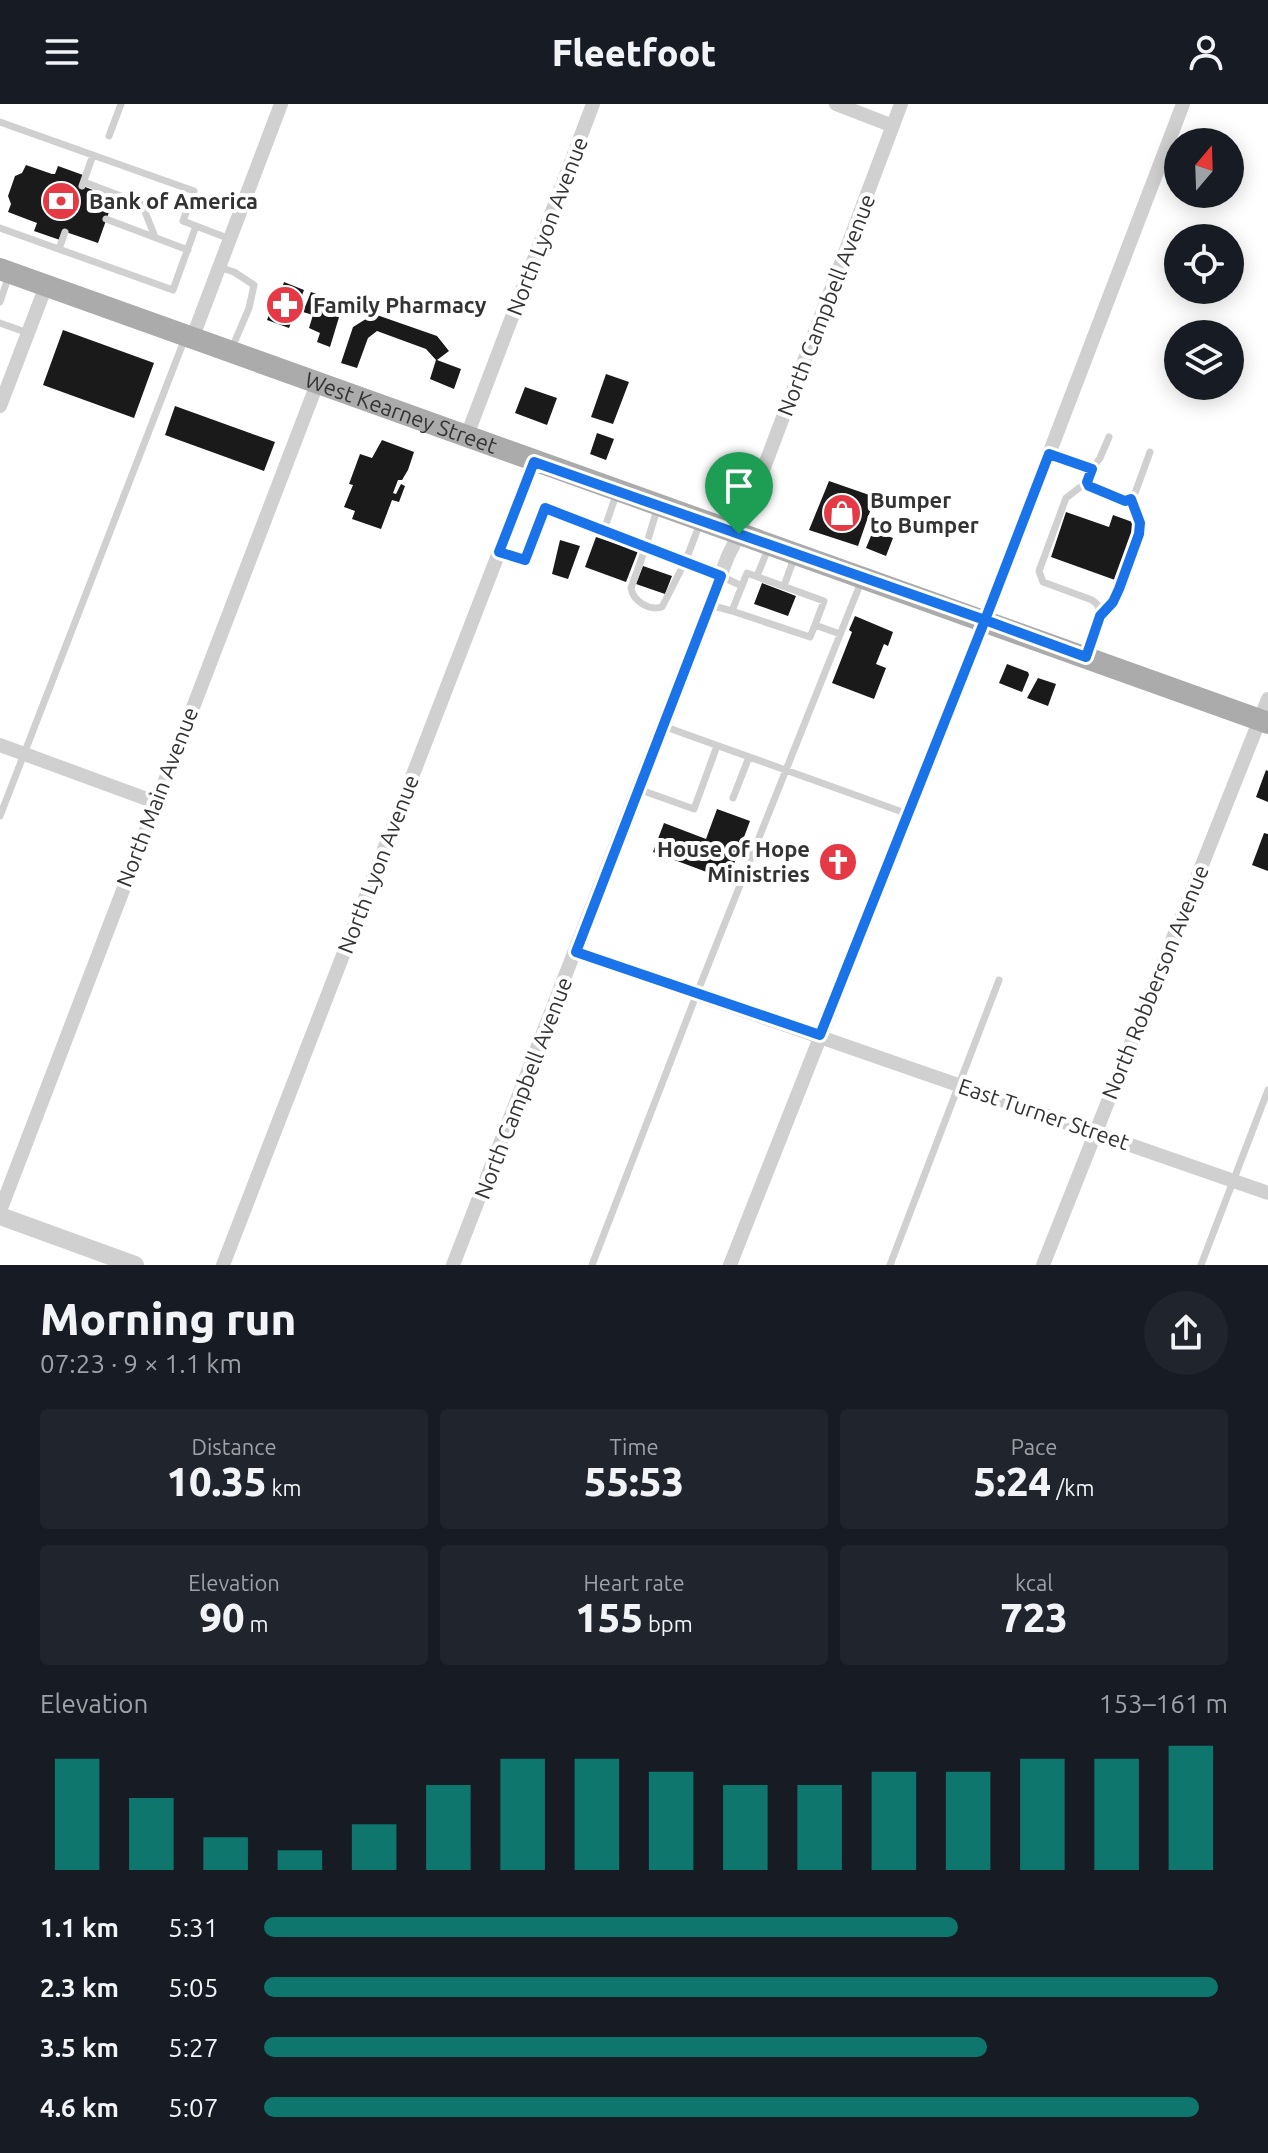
<!DOCTYPE html>
<html lang="en">
<head>
<meta charset="utf-8">
<style>
	:root { --surface:#171b24; --page:#20242c; --text:#f1f3f6; --muted:#9ea1a6; --accent:#0f766e }
	body { margin:0; font-family:Ubuntu,sans-serif; background:var(--page); color:var(--text); height:100vh; display:flex; flex-direction:column; font-size:30px; white-space:nowrap }
	* { box-sizing:border-box; margin:0 }
	p { font-size:26px; color:var(--muted) }
	.icon { flex:none; width:44px; height:44px; fill:none; stroke:currentColor; stroke-width:2; stroke-linecap:round; stroke-linejoin:round }
	.map { position:relative; height:1161px; overflow:hidden }
	.drawer { display:flex; flex-direction:column; background:var(--surface); flex:1 }
	.drawer>* { flex:none }
	.needle { width:52px; rotate:19deg }
	.controls { position:absolute; left:1164px; top:24px; display:grid; gap:16px }
	.controls a { display:grid; place-items:center; width:80px; height:80px; border-radius:50%; background:var(--surface); box-shadow:0 4px 20px #0003; font-size:40px }
	.pin { position:absolute; display:grid; place-items:center; width:68px; height:68px; color:#fff; margin:-82px -34px; border-radius:50% 50% 50% 0; rotate:-45deg; box-shadow:0 0 8px #0007 }
	.pin .icon { rotate:45deg }
	.round { display:grid; place-items:center; flex:none; width:84px; height:84px; border-radius:42px; background:var(--page) }
	.headline { display:flex; align-items:center; justify-content:space-between; height:136px; padding:0 40px }
	h1 { font-size:44px; font-weight:800; line-height:60px }
	.stats { display:grid; grid-template-columns:repeat(3,1fr); gap:12px; height:136px; padding:8px 40px }
	.stats div { display:grid; align-content:center; border-radius:8px; background:var(--page); text-align:center }
	.stats b { font-size:40px; font-weight:800 }
	.stats small { font-size:22px; font-weight:400 }
	.stats p { font-size:22px }
	.chart { height:224px; padding:16px 40px }
	.chart p { display:flex; justify-content:space-between }
	.chart svg { width:100%; height:144px; margin-top:8px; stroke:var(--accent); stroke-width:6 }
	ul { padding:0 40px; list-style:none; font-size:26px }
	li { display:grid; grid-template-columns:128px 96px 1fr; align-items:center; height:60px }
	li i { height:20px; border-radius:10px; background:var(--accent) }
	header { display:flex; justify-content:space-between; align-items:center; height:104px; padding:0 40px; background:var(--surface); font-size:36px; font-weight:800 }
	.map>svg:first-child { display:block }
	.building { fill:#1a1a1a }
	.lines { fill:none; stroke-linecap:round; stroke-linejoin:round }
	.service { stroke:#d0d0d0; stroke-width:7 }
	.minor { stroke:#d0d0d0; stroke-width:14 }
	.tertiary { stroke:#d0d0d0; stroke-width:18 }
	.primary { stroke:#ababab; stroke-width:22 }
	.route-casing { stroke:#fff; stroke-width:16 }
	.route { stroke:#1a73e8; stroke-width:10 }
	.labels { text-anchor:middle; stroke-width:8; stroke-linejoin:round; paint-order:stroke }
	.poi-label { font-size:22px; font-weight:bold; fill:#333; stroke:#fff; text-anchor:start }
	.street-label { font-size:22px; fill:#333; stroke:#fff }
</style>
</head>
<body>
<header><svg class="icon" aria-label="menu" viewBox="0 0 24 24"><path d="M4 6h16M4 12h16M4 18h16"/></svg>Fleetfoot<svg class="icon" aria-label="person" viewBox="0 0 24 24"><circle cx="12" cy="8" r="4"/><path d="M4 21q1-7 8-7t8 7"/></svg></header>
<div class="map">
<svg width="1268" height="1161" viewBox="0 0 1268 1161">
	<rect width="100%" height="100%" fill="#fff"/>
	<path class="building" d="M26,61L52,70H55L58,62L83,71L80,81L114,94L98,139L63,127L60,136L34,127L37,119L8,108L11,100L8,92L15,72L22,69Z
		M284,178L304,186L289,224L267,216L279,183L282,184Z
		M311,188L343,200L330,243L317,238L320,229L309,224L313,211L303,208Z
		M374,210L437,232L449,247L437,256L461,265L454,285L430,275L436,256L426,245L377,227L368,234L357,264L341,259L353,223Z
		M63,226L154,259L134,314L43,281Z
		M606,270L629,278L613,320L591,313Z
		M525,283L557,294L547,321L515,309Z
		M175,302L275,338L264,367L165,331Z
		M597,329L614,335L606,356L590,350Z
		M382,336L414,348L408,366L402,376H398L393,389L396,390L401,380L405,382L399,398L392,396L381,425L352,415L355,407L344,403L353,381L349,380L360,350L372,354Z
		M829,377L875,393L858,442L809,426Z
		M1066,408L1109,423L1113,411L1135,419L1115,476L1051,453Z
		M873,427L893,434L886,452L866,444Z
		M596,433L638,447L626,478L585,463Z
		M560,436L580,442L568,475L552,470Z
		M643,462L672,472L665,490L636,480Z
		M762,479L796,492L788,512L754,500Z
		M855,512L893,528L888,542L884,540L876,560L886,564L874,595L832,579L852,528L849,526Z
		M1007,560L1028,568L1029,571L1022,588L999,579Z
		M1038,574L1056,580L1048,602L1027,594Z
		M1266,666L1268,667V698L1256,693Z
		M717,705L750,717L728,776L653,748L664,719L706,735Z
		M1264,729L1268,730V767L1252,761Z"/>
	<g class="lines">
		<path class="service" d="M0,18L194,87L183,117L230,135
			M109,32L121,0
			M84,78L142,100L155,133
			M82,82L93,51
			M106,115L188,146
			M0,124L173,186L196,122
			M59,145L65,128
			M219,163L234,168L254,181L249,204L232,244
			M0,198L9,171
			M0,219L28,229
			M1049,350L1092,365L1087,378L1089,382L1125,397L1134,392L1150,348
			M1092,365L1100,354L1109,333
			M1087,378L1066,394L1039,467L1043,478L1092,496L1098,501L1100,513L1087,551
			M700,419L686,456L646,442L631,484C633,497 649,507 662,503L686,456L742,482
			M604,426L646,442L658,402
			M499,448L525,456L545,404L604,426L616,391
			M757,472L768,445
			M784,482L794,454
			M710,501L732,507L747,469L824,497L815,521L840,530
			M732,507L810,533L815,521
			M1100,512L1113,498L1119,485L1139,430L1140,419L1131,395
			M663,622L908,710
			M638,685L694,705L717,642
			M733,694L749,653
			M0,712L185,234
			M592,1161L697,889L861,478
			M890,1161L999,876
			M1201,1161L1268,986"/>
		<path class="minor" d="M836,0L893,22
			M192,235L281,0
			M0,302L46,182
			M466,334L593,0
			M0,641L155,698
			M576,848L1268,1089
			M0,1107L317,280
			M223,1161L534,358
			M453,1161L728,452L739,430L901,0
			M730,1161L992,499L1183,0
			M1043,1161L1268,595"/>
		<path class="tertiary" d="M0,1112L135,1161"/>
		<path class="primary" id="s1" d="M0,165L1268,619"/>
	</g>
	<g class="lines">
		<defs>
			<path id="route" d="M739,430L534,358L499,448L525,456L545,404L721,472L576,848L820,931L985,516L1086,553L1100,512L1113,498L1119,485L1139,430L1140,419L1131,395L1125,397L1089,382L1087,378L1092,365L1049,350L985,516L739,430"/>
		</defs>
		<use href="#route" class="route-casing"/>
		<use href="#route" class="route"/>
	</g>
	<defs>
		<symbol id="bank-disc" viewBox="-11 -11 22 22"><circle r="9.5" fill="#e63946" stroke="#fff"/><path d="M-6-4H6V4H-6ZM0-2.3a2.3 2.3 0 1 0 0 4.6a2.3 2.3 0 1 0 0-4.6Z" fill="#fff"/></symbol>
		<symbol id="pharmacy-disc" viewBox="-11 -11 22 22"><circle r="9.5" fill="#e63946" stroke="#fff"/><path d="M-2-6h4v4h4v4h-4v4h-4v-4h-4v-4h4Z" fill="#fff"/></symbol>
		<symbol id="shop-disc" viewBox="-11 -11 22 22"><circle r="9.5" fill="#e63946" stroke="#fff"/><path d="M-5-2.5h2.3a2.7 3.5 0 0 1 5.4 0H5L5.5 6h-11ZM-1.5-2.5h3a1.5 2.3 0 0 0-3 0Z" fill="#fff"/></symbol>
		<symbol id="church-disc" viewBox="-11 -11 22 22"><circle r="9.5" fill="#e63946" stroke="#fff"/><path d="M-1.2-6h2.4v3.5h3.3v2.4h-3.3V6h-2.4V-.1h-3.3v-2.4h3.3Z" fill="#fff"/></symbol>
	</defs>
	<g fill-rule="evenodd">
		<use href="#bank-disc" x="39" y="75" width="44" height="44"/>
		<use href="#pharmacy-disc" x="263" y="179" width="44" height="44"/>
		<use href="#shop-disc" x="820" y="387" width="44" height="44"/>
		<use href="#church-disc" x="816" y="736" width="44" height="44"/>
	</g>
	<g class="labels">
		<g class="poi-label">
			<text x="89" y="105">Bank of America</text>
			<text x="313" y="209">Family Pharmacy</text>
			<text x="870" y="404">Bumper<tspan x="870" dy="25">to Bumper</tspan></text>
			<text x="810" y="753" text-anchor="end">House of Hope<tspan x="810" dy="25">Ministries</tspan></text>
		</g>
		<g class="street-label">
			<text transform="translate(547 122) rotate(-69)" y="8">North Lyon Avenue</text>
			<text transform="translate(826 201) rotate(-69)" y="8">North Campbell Avenue</text>
			<text dy="8" stroke="none"><textPath href="#s1" startOffset="426">West Kearney Street</textPath></text>
			<text transform="translate(157 693) rotate(-69)" y="8">North Main Avenue</text>
			<text transform="translate(378 760) rotate(-69)" y="8">North Lyon Avenue</text>
			<text transform="translate(1155 878) rotate(-68)" y="8">North Robberson Avenue</text>
			<text transform="translate(523 984) rotate(-69)" y="8">North Campbell Avenue</text>
			<text transform="translate(1044 1010) rotate(19)" y="8">East Turner Street</text>
		</g>
	</g>
</svg>
<div class="controls">
<a><svg class="needle" viewBox="-14 -14 28 28"><path d="M0-13l5 13h-10z" fill="#e53935"/><path d="M0 13l5-13h-10z" fill="#9ea1a6"/></svg></a>
<a><svg class="icon" aria-label="locate" viewBox="0 0 24 24"><circle cx="12" cy="12" r="6"/><path d="M12 2v4M12 18v4M2 12h4M18 12h4"/></svg></a>
<a><svg class="icon" aria-label="layers" viewBox="0 0 24 24"><path d="M12 4l9 5-9 5-9-5zM3 14l9 5 9-5"/></svg></a>
</div>
<div class="pin" style="left:739px;top:430px;background:#1e9e55"><svg class="icon" aria-label="arrive" viewBox="0 0 24 24"><path d="M6 21V4h12l-3 4 3 4H6"/></svg></div>
</div>
<section class="drawer">
<div class="headline"><div><h1>Morning run</h1><p>07:23 · 9 × 1.1 km</p></div><a class="round"><svg class="icon" aria-label="share" viewBox="0 0 24 24"><path d="M12 15V3M7 8l5-5 5 5M5 13v7h14v-7"/></svg></a></div>
<div class="stats">
<div><p>Distance</p><b>10.35<small> km</small></b></div>
<div><p>Time</p><b>55:53</b></div>
<div><p>Pace</p><b>5:24<small> /km</small></b></div>
</div>
<div class="stats">
<div><p>Elevation</p><b>90<small> m</small></b></div>
<div><p>Heart rate</p><b>155<small> bpm</small></b></div>
<div><p>kcal</p><b>723</b></div>
</div>
<div class="chart"><p><span>Elevation</span>153–161 m</p>
<svg viewBox="0 0 160 44" preserveAspectRatio="none"><path d="M5 44V10M15 44V22M25 44V34M35 44V38M45 44V30M55 44V18M65 44V10M75 44V10M85 44V14M95 44V18M105 44V18M115 44V14M125 44V14M135 44V10M145 44V10M155 44V6"/></svg>
</div>
<ul>
<li><b>1.1 km</b>5:31<i style="width:72%"></i></li>
<li><b>2.3 km</b>5:05<i style="width:99%"></i></li>
<li><b>3.5 km</b>5:27<i style="width:75%"></i></li>
<li><b>4.6 km</b>5:07<i style="width:97%"></i></li>
</ul>
</section>
</body>
</html>
